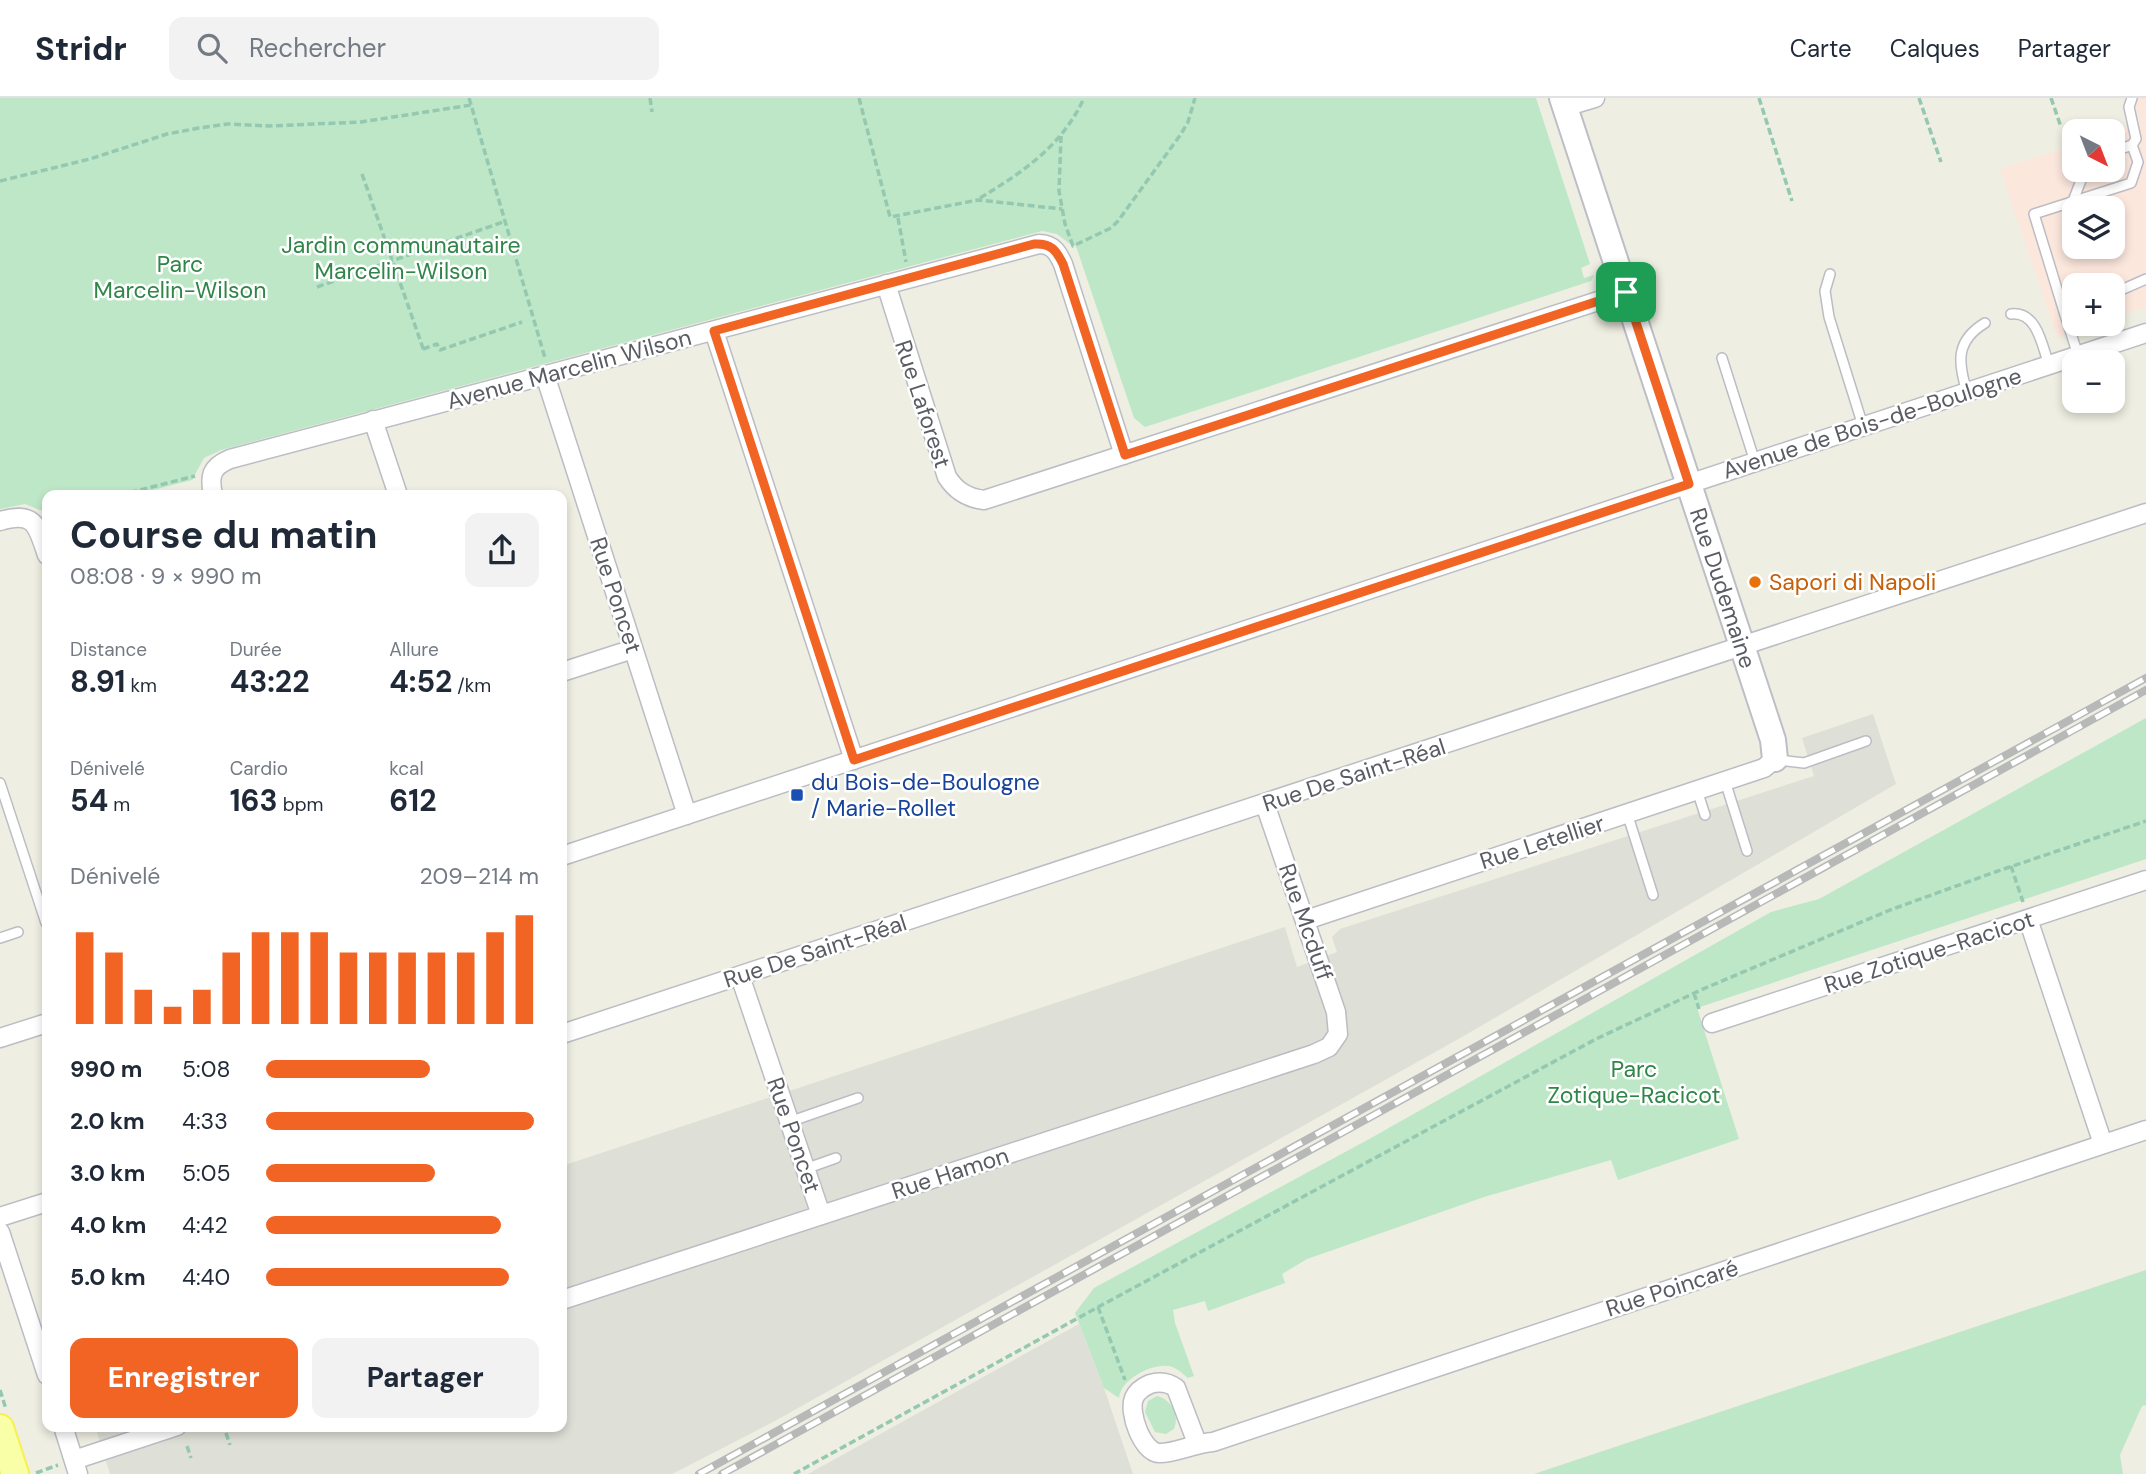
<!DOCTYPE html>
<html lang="fr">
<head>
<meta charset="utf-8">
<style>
	:root { --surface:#fff; --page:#f2f2f3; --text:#1f2937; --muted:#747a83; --line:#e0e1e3; --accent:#f16424 }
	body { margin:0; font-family:"DM Sans",sans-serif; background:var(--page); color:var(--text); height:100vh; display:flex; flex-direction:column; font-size:26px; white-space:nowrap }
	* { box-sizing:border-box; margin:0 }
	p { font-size:23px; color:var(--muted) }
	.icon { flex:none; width:38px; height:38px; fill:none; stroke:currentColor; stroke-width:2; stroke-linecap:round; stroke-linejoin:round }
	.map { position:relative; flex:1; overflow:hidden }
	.side { position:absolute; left:42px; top:392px; width:525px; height:942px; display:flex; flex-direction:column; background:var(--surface); border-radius:14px; box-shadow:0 4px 10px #0003 }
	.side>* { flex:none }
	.needle { width:46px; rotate:138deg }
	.controls { position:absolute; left:2062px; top:21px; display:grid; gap:14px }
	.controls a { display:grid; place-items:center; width:63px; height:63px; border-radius:14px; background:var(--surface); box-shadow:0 4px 10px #0003; font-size:35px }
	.pin { position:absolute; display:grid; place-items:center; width:60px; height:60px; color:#fff; margin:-30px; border-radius:14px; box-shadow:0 4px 10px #0006 }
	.round { display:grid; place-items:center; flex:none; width:74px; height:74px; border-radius:14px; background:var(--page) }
	.overview { display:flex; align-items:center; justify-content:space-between; height:119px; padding:0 28px }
	h1 { font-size:38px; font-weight:700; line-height:52px }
	.figures { display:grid; grid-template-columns:repeat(3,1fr); gap:10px; height:119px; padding:7px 28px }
	.figures div { display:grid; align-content:center }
	.figures b { font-size:30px; font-weight:700 }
	.figures small { font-size:19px; font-weight:400 }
	.figures p { font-size:19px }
	.chart { height:196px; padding:14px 28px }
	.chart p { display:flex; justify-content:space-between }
	.chart svg { width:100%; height:126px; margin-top:7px; stroke:var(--accent); stroke-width:6 }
	.primary-button { display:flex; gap:14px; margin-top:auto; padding:14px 28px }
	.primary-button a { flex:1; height:80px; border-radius:14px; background:var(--accent); color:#fff; font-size:28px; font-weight:700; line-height:80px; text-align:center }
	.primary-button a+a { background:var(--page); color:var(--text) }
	ul { padding:0 28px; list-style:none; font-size:23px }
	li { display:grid; grid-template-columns:112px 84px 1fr; align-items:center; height:52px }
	li i { height:18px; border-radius:9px; background:var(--accent) }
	header { display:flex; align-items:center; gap:42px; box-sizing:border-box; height:98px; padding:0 35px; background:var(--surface); border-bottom:2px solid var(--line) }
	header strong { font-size:33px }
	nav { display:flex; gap:38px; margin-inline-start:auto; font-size:24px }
	.search { width:490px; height:63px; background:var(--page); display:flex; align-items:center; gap:18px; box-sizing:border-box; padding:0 24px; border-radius:14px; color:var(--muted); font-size:26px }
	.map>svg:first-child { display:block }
	.industrial { fill:#dedfd6 }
	.medical { fill:#fce7dd; fill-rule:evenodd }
	.green { fill:#bde7c7 }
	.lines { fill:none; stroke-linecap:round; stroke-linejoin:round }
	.lane-casing { stroke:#bcbdc4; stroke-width:12 }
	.street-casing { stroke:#bcbdc4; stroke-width:21 }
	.secondary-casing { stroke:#bdbec6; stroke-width:28 }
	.primary-casing { stroke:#f8f051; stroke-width:30 }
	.path { stroke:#95c8b0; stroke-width:3.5; stroke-dasharray:7 3.5; stroke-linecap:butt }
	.lane { stroke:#fff; stroke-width:9 }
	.street { stroke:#fff; stroke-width:18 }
	.secondary { stroke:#fff; stroke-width:24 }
	.primary { stroke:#f9ffa6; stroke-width:26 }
	.rail-casing { stroke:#b7b8b8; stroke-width:8 }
	.rail { stroke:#fff; stroke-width:5; stroke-dasharray:16; stroke-linecap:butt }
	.route-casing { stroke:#fff; stroke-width:14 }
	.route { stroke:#f16424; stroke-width:9 }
	.food-dot { fill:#e8710a; stroke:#fff; stroke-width:2.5 }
	.transit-dot { fill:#1a4fb4; stroke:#fff; stroke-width:2.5 }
	.labels { text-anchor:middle; stroke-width:5; stroke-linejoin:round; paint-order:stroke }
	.park-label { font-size:23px; fill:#308548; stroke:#fff }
	.street-label { font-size:23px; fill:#5a5c64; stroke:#fff }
	.food-label { font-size:23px; fill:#c56008; stroke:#fff; text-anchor:start }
	.transit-label { font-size:23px; fill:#164399; stroke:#fff; text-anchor:start }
</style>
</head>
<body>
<header>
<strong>Stridr</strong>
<div class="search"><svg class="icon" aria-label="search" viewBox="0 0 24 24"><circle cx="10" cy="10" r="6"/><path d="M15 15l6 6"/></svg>Rechercher</div>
<nav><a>Carte</a><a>Calques</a><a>Partager</a></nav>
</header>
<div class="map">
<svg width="2146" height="1376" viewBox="0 0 2146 1376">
	<rect width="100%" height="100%" fill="#eeeee2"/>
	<path class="industrial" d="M1873,616L1896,686L1462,939L773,1324L672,1376H110L96,1331L90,1328H562V1068L1285,829L1297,869L1337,854L1332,839L1340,831L1814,678L1802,640Z
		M1079,1226L1104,1290L1133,1376H808Z"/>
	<path class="medical" d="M2132,0H2146V209L2112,221V187H2074V226H2098L2057,240L2000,71L2074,47V72H2112V34L2140,24ZM2074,110H2112V149H2074Z"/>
	<path class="green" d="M0,0H1536L1590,166L1581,170L1584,180L1594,177L1591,183L1145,329L1134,320L1077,151L1073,144L1070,146L1057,136L1042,133L221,352L204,360L192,382L134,397H47V415L25,406L0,411Z
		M2146,620V761L1697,910L1739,1041L1618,1082L1611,1062L1484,1099L1307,1161L1282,1176L1285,1185L1208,1213L1205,1203L1173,1212L1175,1225L1194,1278L1188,1280C1182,1275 1176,1269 1168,1268C1151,1266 1121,1281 1119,1300L1104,1290L1075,1215L1094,1190L1371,1040L1771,814L1819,801Z
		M2146,1172V1307L2142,1308L2120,1357L2123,1376H1534Z
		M1157,1298C1171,1301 1180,1317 1174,1331L1166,1336L1155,1334L1145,1314L1148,1303Z"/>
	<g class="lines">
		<defs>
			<path id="lane" d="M2132,0L2129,9L2136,41L2132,47
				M2073,103L2085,72
				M1830,176L1825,193L1829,219L1863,328
				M2112,196L2146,181
				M2074,214L2065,217L2078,257
				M2011,216C2037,213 2042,247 2049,267
				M2065,217L2034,116L2131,85L2138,64L2132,47L2112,54
				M1722,260L1755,364
				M1967,294C1958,265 1955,243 1985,225
				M1778,662L1804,665L1866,643
				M1725,683L1747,753
				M0,685L46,825
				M1697,692L1705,717
				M1627,715L1653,797
				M0,840L18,834
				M789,1024L858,1000
				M805,1071L836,1060"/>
			<path id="street" d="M1565,9L1595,0
				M886,186L947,379C956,393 967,400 984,402L1626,194
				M714,233L854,662
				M545,277L687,717
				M373,322L398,397
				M213,397C209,378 211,369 230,361L1039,146C1053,146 1058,155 1063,166L1124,357
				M0,423C35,413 37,427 47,457
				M562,574L633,551
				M562,758L2146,235
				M2028,821L2103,1046
				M1306,822L1764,670L1775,661
				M740,878L821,1117
				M1712,925L2146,782
				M562,936L2146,415
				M0,940L47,925
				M0,1119L47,1104
				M0,1134L47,1277
				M562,1202L1314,956L1329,949L1338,936L1336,914L1265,706
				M63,1328L78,1376
				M1197,1345L1176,1290C1168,1284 1160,1283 1150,1286C1143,1289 1137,1293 1134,1300C1128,1314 1142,1354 1159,1355C1172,1356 1196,1345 1213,1344L2146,1032
				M74,1362L177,1328"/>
			<path id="secondary" d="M1562,0L1773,642L1775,661"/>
			<path id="primary" d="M0,1330L15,1376"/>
		</defs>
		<use href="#lane" class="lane-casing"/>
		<use href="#street" class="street-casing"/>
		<use href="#secondary" class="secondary-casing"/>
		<use href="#primary" class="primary-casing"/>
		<path class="path" d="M469,0L545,260
			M650,0L652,14
			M859,0L890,119L978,102L1062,111
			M1759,0L1792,103
			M1919,0L1941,64
			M2051,0L2061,29
			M1061,38L1059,93L1065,126L1073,148L1111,130L1118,123L1181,36L1188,24L1195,0
			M362,76L424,253
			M0,83L90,61L167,36L199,30L228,26L269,28L361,24L471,7
			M980,100C1023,74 1062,48 1084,0
			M898,120L906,164
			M317,189L503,124
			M423,251L437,246L440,252L522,224
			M120,397L195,378
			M2011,768L2023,804
			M1694,895L1699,911
			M1098,1209L1125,1282
			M0,1292L6,1311
			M226,1335L230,1347
			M187,1348L191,1360
			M36,1375L58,1367
			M794,1376L1100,1208L1596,941L1703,891L1890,812L1995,774L2146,723"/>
		<use href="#lane" class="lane"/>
		<use href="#street" class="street"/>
		<use href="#secondary" class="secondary"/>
		<use href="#primary" class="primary"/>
		<defs>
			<path id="rail" d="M699,1376L2146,580
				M722,1376L2146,592"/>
		</defs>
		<use href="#rail" class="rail-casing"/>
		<use href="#rail" class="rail"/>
	</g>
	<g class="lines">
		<defs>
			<path id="route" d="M1034,146C1051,145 1056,152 1063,166L1125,357L1626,194L1689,386L854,662L714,233Z"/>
		</defs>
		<use href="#route" class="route-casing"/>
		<use href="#route" class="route"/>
	</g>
	<circle class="food-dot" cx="1755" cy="484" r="7"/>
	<rect class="transit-dot" x="790" y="690" width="14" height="14" rx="3.5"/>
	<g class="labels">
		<g class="park-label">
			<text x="401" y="155">Jardin communautaire<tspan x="401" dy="26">Marcelin-Wilson</tspan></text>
			<text x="180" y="174">Parc<tspan x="180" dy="26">Marcelin-Wilson</tspan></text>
			<text x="1634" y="979">Parc<tspan x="1634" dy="26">Zotique-Racicot</tspan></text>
		</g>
		<g class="street-label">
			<text transform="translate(569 271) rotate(-15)" y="8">Avenue Marcelin Wilson</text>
			<text transform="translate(923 306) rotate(72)" y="8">Rue Laforest</text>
			<text transform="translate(1872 325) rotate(-18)" y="8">Avenue de Bois-de-Boulogne</text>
			<text transform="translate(1723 490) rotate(72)" y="8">Rue Dudemaine</text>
			<text transform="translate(616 497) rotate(72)" y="8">Rue Poncet</text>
			<text transform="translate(1354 677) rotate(-18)" y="8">Rue De Saint-Réal</text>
			<text transform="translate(1542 744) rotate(-18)" y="8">Rue Letellier</text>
			<text transform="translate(1306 824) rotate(71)" y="8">Rue Mcduff</text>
			<text transform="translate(815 853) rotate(-18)" y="8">Rue De Saint-Réal</text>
			<text transform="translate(1929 854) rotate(-18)" y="8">Rue Zotique-Racicot</text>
			<text transform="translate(794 1037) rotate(71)" y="8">Rue Poncet</text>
			<text transform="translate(950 1075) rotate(-18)" y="8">Rue Hamon</text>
			<text transform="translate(1672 1190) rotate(-18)" y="8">Rue Poincaré</text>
		</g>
		<g class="food-label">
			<text x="1769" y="492">Sapori di Napoli</text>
		</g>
		<g class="transit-label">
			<text x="811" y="692">du Bois-de-Boulogne<tspan x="811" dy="26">/ Marie-Rollet</tspan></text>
		</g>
	</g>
</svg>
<div class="controls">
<a><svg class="needle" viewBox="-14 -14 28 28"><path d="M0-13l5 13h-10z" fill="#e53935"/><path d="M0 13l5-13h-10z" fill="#747a83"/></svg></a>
<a><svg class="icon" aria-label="layers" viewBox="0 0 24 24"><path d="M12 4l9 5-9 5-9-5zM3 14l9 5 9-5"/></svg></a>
<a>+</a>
<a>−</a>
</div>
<div class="pin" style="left:1626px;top:194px;background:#1e9e55"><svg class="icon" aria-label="arrive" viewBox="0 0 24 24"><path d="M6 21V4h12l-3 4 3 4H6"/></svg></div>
<section class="side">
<div class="overview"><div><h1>Course du matin</h1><p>08:08 · 9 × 990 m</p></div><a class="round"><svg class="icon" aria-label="share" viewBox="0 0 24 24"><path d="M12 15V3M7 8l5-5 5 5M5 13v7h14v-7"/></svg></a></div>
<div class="figures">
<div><p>Distance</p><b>8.91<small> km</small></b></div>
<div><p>Durée</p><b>43:22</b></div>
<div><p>Allure</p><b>4:52<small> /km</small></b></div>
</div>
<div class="figures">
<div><p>Dénivelé</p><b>54<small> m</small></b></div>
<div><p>Cardio</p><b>163<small> bpm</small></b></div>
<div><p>kcal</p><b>612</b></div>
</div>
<div class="chart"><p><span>Dénivelé</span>209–214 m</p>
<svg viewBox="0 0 160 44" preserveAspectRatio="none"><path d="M5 44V12M15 44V19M25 44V32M35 44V38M45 44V32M55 44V19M65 44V12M75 44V12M85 44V12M95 44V19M105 44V19M115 44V19M125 44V19M135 44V19M145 44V12M155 44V6"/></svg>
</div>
<ul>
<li><b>990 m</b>5:08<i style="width:60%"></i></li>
<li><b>2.0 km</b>4:33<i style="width:98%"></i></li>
<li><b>3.0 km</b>5:05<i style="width:62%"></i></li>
<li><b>4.0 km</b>4:42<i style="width:86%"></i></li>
<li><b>5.0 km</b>4:40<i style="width:89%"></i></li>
</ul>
<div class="primary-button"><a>Enregistrer</a><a>Partager</a></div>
</section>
</div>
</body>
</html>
